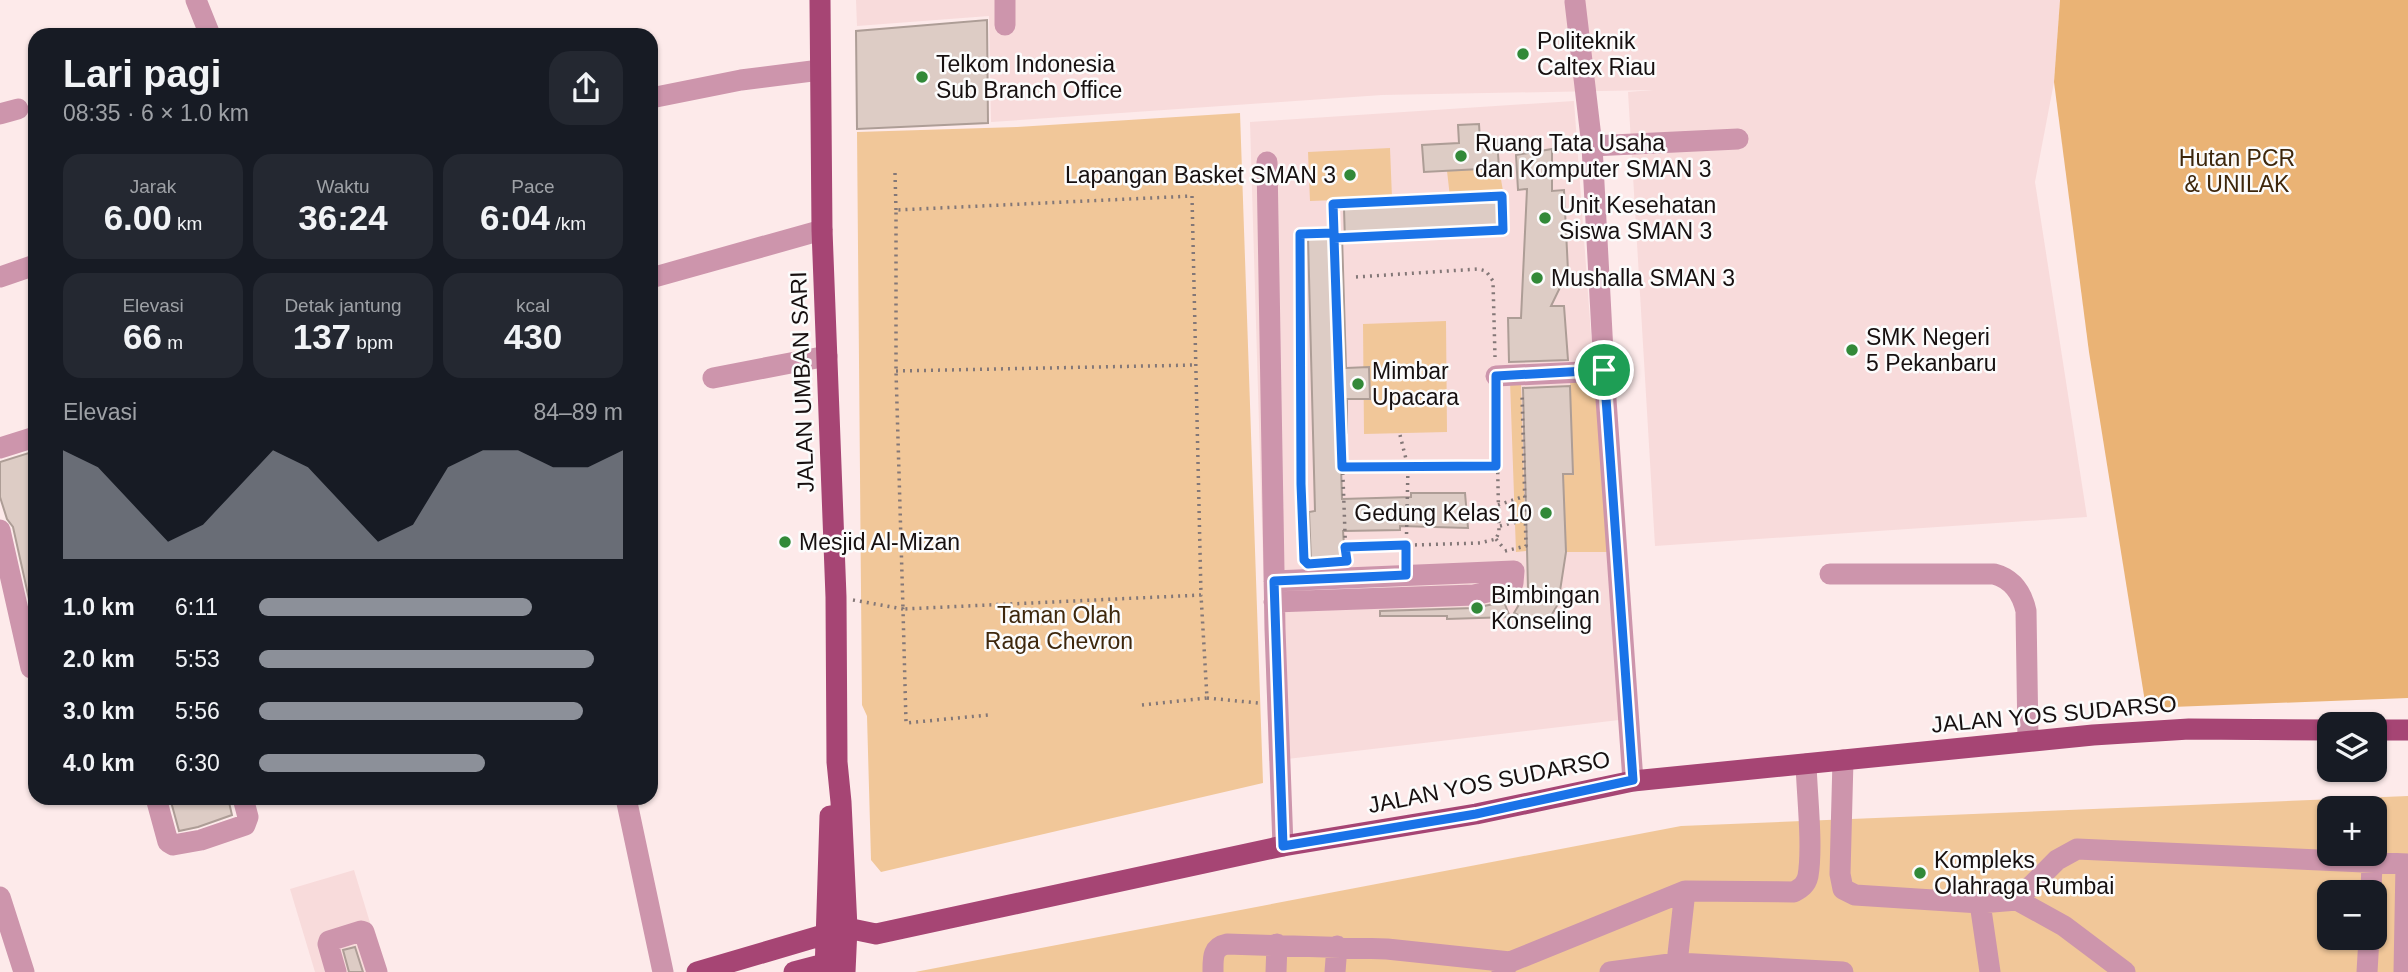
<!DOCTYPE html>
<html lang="id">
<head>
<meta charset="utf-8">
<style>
	:root { --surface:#171b24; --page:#242831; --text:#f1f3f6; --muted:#9ea1a6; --accent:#8c9099 }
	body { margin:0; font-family:Helvetica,sans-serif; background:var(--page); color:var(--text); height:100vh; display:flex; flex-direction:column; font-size:26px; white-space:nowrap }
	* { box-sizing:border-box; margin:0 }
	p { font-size:23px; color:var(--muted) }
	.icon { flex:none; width:38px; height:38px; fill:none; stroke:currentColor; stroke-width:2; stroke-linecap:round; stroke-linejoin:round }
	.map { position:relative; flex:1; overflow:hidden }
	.side { position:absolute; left:28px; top:28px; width:630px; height:777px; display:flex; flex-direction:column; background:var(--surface); border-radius:21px; box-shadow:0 2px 5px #0004 }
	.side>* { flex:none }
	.buttons { position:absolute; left:2317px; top:712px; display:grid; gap:14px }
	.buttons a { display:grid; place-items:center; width:70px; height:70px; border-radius:14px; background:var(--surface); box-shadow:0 2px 5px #0004; font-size:35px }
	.pin { position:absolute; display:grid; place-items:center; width:60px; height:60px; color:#fff; margin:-30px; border:4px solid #fff; border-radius:50%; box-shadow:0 2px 7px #0007 }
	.round { display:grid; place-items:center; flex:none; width:74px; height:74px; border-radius:21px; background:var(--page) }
	.overview { display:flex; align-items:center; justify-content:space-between; height:119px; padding:0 35px }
	h1 { font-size:38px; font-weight:800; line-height:52px }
	.figures { display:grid; grid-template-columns:repeat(3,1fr); gap:10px; height:119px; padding:7px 35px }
	.figures div { display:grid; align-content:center; border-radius:18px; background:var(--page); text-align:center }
	.figures b { font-size:35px; font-weight:800 }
	.figures small { font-size:19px; font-weight:400 }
	.figures p { font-size:19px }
	.chart { height:196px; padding:14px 35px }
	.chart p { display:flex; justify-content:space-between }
	.chart svg { width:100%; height:126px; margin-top:7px; fill:var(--accent); opacity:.7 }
	ul { padding:0 35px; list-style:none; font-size:23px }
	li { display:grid; grid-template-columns:112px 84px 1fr; align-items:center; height:52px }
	li i { height:18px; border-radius:9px; background:var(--accent) }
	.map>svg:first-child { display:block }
	.built { fill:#f8dbdb }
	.green { fill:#f1c799; fill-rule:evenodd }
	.forest { fill:#eab375 }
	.building { fill:#ddccc5; stroke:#ad9d96; stroke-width:2 }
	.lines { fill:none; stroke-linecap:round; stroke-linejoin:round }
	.path { stroke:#837777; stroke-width:3.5; stroke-dasharray:2 5; stroke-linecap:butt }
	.minor { stroke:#cd95ac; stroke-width:21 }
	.major { stroke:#a64574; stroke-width:21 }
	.route-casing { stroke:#fff; stroke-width:14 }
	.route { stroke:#1a73e8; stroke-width:9 }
	.poi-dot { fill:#328938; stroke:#fcfcfc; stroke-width:2.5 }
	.labels { text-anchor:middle; stroke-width:5; stroke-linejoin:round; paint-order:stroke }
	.poi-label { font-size:23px; fill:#171010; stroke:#fcfcfc; text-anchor:start }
	.park-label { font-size:23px; fill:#3e270c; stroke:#fcfcfc }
	.street-label { font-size:23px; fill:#171010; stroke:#fcfcfc }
</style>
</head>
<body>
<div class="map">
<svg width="2408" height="972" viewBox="0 0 2408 972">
	<rect width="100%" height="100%" fill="#fdeaea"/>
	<path class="built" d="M856,0H2060L2054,82L2035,182L2087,517L1655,546L1628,92L1653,90L1382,95L991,122L989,16L857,26Z
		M1574,101L1619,720L1269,761L1250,122Z
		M354,870L385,972H315L290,889Z"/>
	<path class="green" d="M1240,113L1263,783L881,872L871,860L867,716L862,705L857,132L1017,127Z
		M1390,148L1392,198L1310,201L1308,152Z
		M1499,168L1503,191L1450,197L1447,171Z
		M1446,321L1447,432L1364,434L1363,324Z
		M1570,380H1595L1607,552H1566L1563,474L1573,473Z
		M1510,381H1521L1526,551L1516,552Z
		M2408,796V972H915L1681,826ZM2329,808H2375V854H2329ZM2329,892H2375V938H2329Z"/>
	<path class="forest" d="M2060,0H2408V698L2146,708L2089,352L2054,82Z"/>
	<path class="building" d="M987,20L988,123L857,129L856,31Z
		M1479,124L1480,141L1497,140L1499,168L1424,172L1422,145L1459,143L1458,125Z
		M1552,149V191L1564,190L1568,271L1551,306H1564L1568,360L1509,362L1508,318H1521L1527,189L1518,190L1516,155Z
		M1497,200L1499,233L1345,242L1344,208Z
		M1342,236L1346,368L1369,367L1370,399H1347V433L1340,434L1342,499L1411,497V493H1465L1468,528L1400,526V530L1343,531L1345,559L1311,561L1309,512L1315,511L1308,237Z
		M1570,386L1573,474H1563L1566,552L1558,604L1544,628L1514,613L1528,589L1523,388Z
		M35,451V626L13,527L7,519L0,497V462Z
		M1504,602L1510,617L1447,619V616H1380V611L1474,608Z
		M170,798H228L232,815L198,827L179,831Z
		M355,947L363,972H349L343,950Z"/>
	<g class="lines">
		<path class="path" d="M895,173L896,210
			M1192,196L1201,595L903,609L896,371V210Z
			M1333,200L1346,561
			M1333,204L1502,196L1503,230L1334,238
			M1356,277L1478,269L1486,271L1493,281L1495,357
			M896,371L1196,365
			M1400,435L1408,467L1406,558
			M1342,467L1496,465
			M1498,505L1525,496
			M1500,526L1525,520
			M1496,539L1505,550
			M1345,547L1480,543L1496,539L1499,532L1496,392
			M1505,551L1526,546L1522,394
			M1305,561L1301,484L1300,235L1334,233
			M853,600L903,609L906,723L988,715
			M1207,698L1258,703
			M1142,705L1207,698L1201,595"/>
		<path class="minor" d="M196,0L210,35
			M1575,2L1592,146L1604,371L1633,781
			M1005,25V0
			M651,98L741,80L820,70
			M0,114L18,109
			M1592,146L1738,139
			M1267,162L1275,629L1283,846
			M0,277L35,265
			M651,278L822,230
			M1496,376L1604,371
			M713,378L827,356
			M0,448L35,437
			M0,530L31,668
			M1830,574H1994C2013,579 2022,593 2026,611L2028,740
			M1274,581L1514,571L1513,583L1505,588L1474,595L1274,602
			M1843,760L1840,874L1843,889L1855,895L1980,903L1990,972
			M156,798L168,842L173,845L201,840L245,825L248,817L243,798
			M626,798L663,972
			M2371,892L2372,861
			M0,897L24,972
			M2017,900L2057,860L2077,849L2408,864
			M1980,903L2017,900L2064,926L2125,972
			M1677,963L1843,972
			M1502,971L1510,962L1685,891
			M336,972L328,944L329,941L361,931L364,932L377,972
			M1213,972C1213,958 1212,947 1227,944L1387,949L1510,962
			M1276,972L1277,944
			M1335,972L1337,946
			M1610,972L1677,963L1685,891L1794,892C1801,888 1806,885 1808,876C1813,847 1807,795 1806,764
			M2367,972L2369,938
			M2404,972L2406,864"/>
		<path class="major" d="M820,0L822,230L836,597L837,762L841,802L847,928L845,972
			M2375,730H2408
			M697,972L847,928L876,934L1283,846L1476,814L1633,781L2093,735L2189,729L2329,730
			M794,972L836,961
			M825,972L830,816"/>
	</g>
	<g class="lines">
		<defs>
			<path id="route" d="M1502,196L1503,230L1334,238L1342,467L1496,466V376L1604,370L1633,780L1476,814L1283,846L1274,581L1406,575V545L1345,547L1347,561L1308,564L1304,560L1301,484L1300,234L1334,233L1333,204Z"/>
		</defs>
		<use href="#route" class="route-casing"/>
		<use href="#route" class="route"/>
	</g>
	<g class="poi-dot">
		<circle cx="1523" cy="54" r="7"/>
		<circle cx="922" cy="77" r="7"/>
		<circle cx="1461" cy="156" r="7"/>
		<circle cx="1350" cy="175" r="7"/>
		<circle cx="1545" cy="218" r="7"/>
		<circle cx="1537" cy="278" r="7"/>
		<circle cx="1852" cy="350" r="7"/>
		<circle cx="1358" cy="384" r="7"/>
		<circle cx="1546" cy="513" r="7"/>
		<circle cx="785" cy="542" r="7"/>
		<circle cx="1477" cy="608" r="7"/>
		<circle cx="1920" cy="873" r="7"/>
	</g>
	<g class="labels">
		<g class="poi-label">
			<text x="1537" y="49">Politeknik<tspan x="1537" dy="26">Caltex Riau</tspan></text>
			<text x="936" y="72">Telkom Indonesia<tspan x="936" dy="26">Sub Branch Office</tspan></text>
			<text x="1475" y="151">Ruang Tata Usaha<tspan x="1475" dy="26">dan Komputer SMAN 3</tspan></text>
			<text x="1336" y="183" text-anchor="end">Lapangan Basket SMAN 3</text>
			<text x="1559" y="213">Unit Kesehatan<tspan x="1559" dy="26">Siswa SMAN 3</tspan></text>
			<text x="1551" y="286">Mushalla SMAN 3</text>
			<text x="1866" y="345">SMK Negeri<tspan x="1866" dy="26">5 Pekanbaru</tspan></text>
			<text x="1372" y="379">Mimbar<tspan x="1372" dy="26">Upacara</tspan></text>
			<text x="1532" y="521" text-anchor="end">Gedung Kelas 10</text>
			<text x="799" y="550">Mesjid Al-Mizan</text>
			<text x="1491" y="603">Bimbingan<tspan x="1491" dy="26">Konseling</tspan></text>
			<text x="1934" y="868">Kompleks<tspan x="1934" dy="26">Olahraga Rumbai</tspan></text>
		</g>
		<g class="park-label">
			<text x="2237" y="166">Hutan PCR<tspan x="2237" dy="26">&amp; UNILAK</tspan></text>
			<text x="1059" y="623">Taman Olah<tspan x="1059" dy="26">Raga Chevron</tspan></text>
		</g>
		<g class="street-label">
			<text transform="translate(802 382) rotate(-92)" y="8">JALAN UMBAN SARI</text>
			<text transform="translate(2054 714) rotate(-5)" y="8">JALAN YOS SUDARSO</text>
			<text transform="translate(1489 782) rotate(-11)" y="8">JALAN YOS SUDARSO</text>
		</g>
	</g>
</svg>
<div class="buttons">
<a><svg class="icon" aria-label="layers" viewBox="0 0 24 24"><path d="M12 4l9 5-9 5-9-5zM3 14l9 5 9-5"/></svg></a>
<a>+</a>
<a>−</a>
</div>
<div class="pin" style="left:1604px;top:370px;background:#1e9e55"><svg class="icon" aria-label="arrive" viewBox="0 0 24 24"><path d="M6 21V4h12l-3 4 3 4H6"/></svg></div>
<section class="side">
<div class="overview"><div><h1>Lari pagi</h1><p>08:35 · 6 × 1.0 km</p></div><a class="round"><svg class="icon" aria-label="share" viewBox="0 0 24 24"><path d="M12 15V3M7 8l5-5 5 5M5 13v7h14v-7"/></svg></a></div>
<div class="figures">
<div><p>Jarak</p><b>6.00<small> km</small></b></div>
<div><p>Waktu</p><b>36:24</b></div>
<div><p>Pace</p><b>6:04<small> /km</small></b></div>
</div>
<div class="figures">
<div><p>Elevasi</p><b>66<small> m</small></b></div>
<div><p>Detak jantung</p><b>137<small> bpm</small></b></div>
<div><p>kcal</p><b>430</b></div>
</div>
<div class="chart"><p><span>Elevasi</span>84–89 m</p>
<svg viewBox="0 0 160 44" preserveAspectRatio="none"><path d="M0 44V6L10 12L20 25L30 38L40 32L50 19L60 6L70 12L80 25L90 38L100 32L110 12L120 6L130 6L140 12L150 12L160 6V44z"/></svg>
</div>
<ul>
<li><b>1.0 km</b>6:11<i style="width:75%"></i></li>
<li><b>2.0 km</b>5:53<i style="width:92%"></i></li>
<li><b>3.0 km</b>5:56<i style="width:89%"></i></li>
<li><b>4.0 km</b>6:30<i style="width:62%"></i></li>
</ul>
</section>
</div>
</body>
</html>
